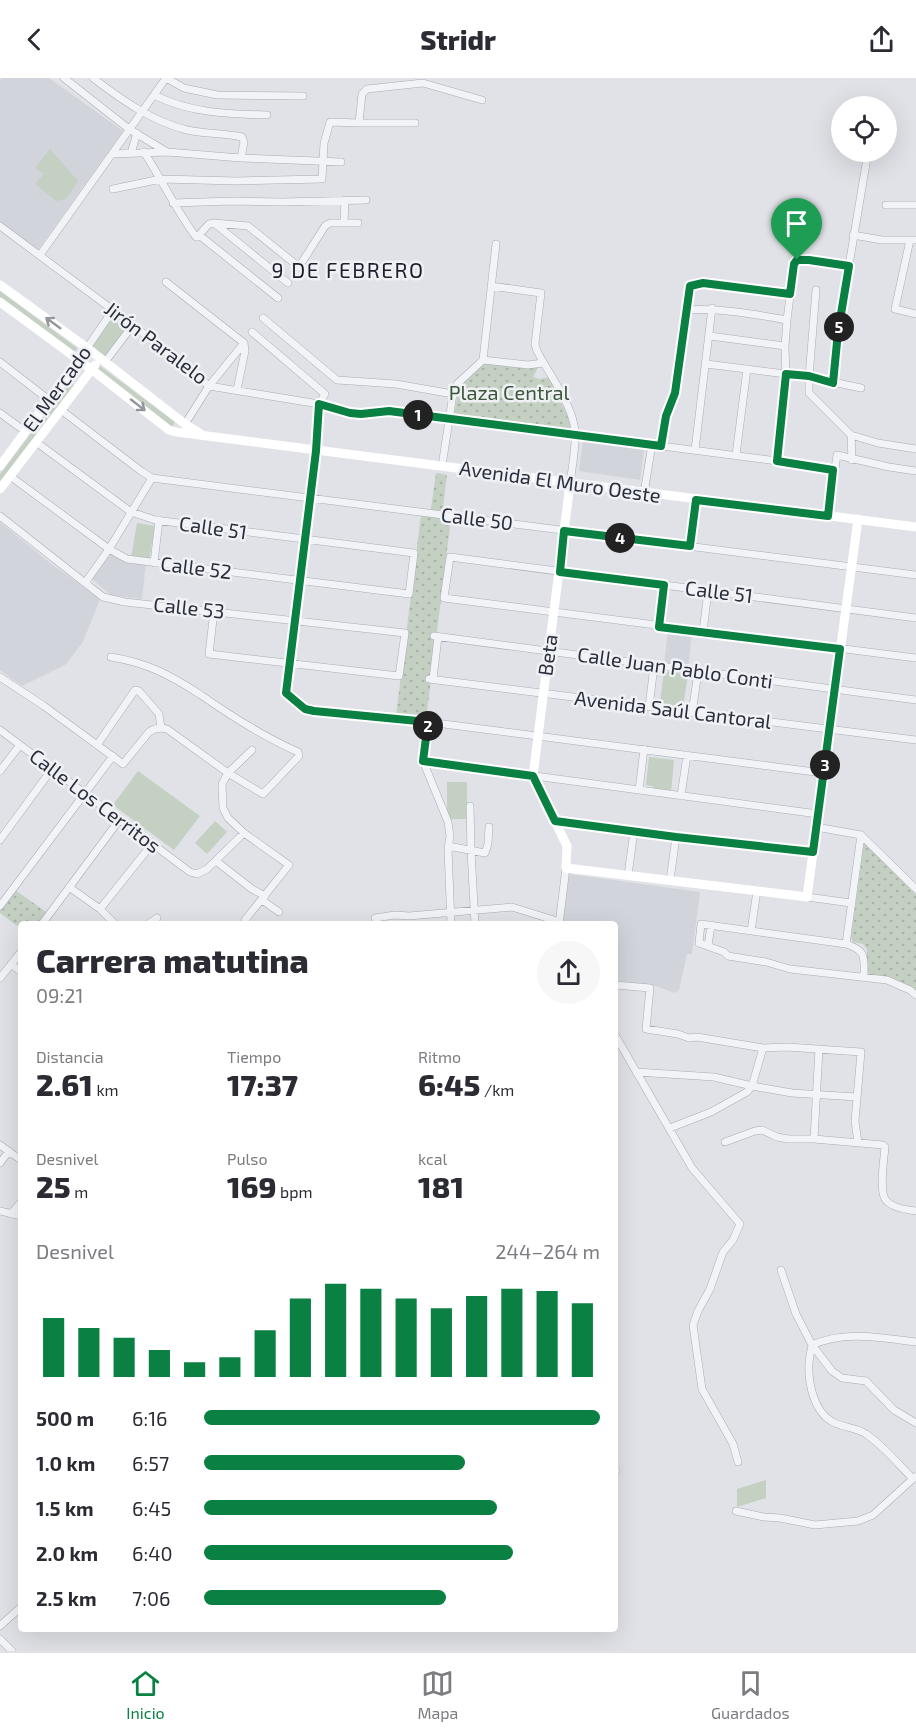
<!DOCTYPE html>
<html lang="es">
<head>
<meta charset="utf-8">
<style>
	:root { --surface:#fff; --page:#f7f7f7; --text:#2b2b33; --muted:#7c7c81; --line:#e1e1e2; --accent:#0b8043 }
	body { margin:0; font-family:"Exo 2",sans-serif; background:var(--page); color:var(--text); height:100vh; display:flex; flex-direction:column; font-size:22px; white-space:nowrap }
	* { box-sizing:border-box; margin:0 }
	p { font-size:20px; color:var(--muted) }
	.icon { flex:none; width:33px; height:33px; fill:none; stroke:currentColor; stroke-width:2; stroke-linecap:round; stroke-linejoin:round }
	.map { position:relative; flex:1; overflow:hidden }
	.panel { position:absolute; left:18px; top:843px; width:600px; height:711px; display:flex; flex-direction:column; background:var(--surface); border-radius:6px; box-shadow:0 6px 24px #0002 }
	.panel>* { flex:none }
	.controls { position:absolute; left:831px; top:18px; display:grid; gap:12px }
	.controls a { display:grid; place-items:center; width:66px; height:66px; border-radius:50%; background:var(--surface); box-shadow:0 6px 24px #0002; font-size:30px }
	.pin { position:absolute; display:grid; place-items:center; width:51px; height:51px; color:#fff; margin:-62px -26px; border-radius:50% 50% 50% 0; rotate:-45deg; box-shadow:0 0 6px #0007 }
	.pin .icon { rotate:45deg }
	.km { position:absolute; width:30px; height:30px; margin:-15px; border-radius:50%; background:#222; color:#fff; font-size:16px; line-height:30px; text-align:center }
	.round { display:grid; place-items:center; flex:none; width:63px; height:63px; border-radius:32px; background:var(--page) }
	.head { display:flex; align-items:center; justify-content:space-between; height:102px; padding:0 18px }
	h1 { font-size:33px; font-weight:800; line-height:45px }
	.figures { display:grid; grid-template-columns:repeat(3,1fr); gap:9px; height:102px; padding:6px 18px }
	.figures div { display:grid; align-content:center }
	.figures b { font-size:30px; font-weight:800 }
	.figures small { font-size:16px; font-weight:400 }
	.figures p { font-size:16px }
	.chart { height:168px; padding:12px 18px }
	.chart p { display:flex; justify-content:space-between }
	.chart svg { width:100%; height:108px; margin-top:6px; stroke:var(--accent); stroke-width:6 }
	ul { padding:0 18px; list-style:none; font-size:20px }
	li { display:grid; grid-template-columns:96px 72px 1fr; align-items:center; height:45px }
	li i { height:15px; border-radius:8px; background:var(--accent) }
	header { display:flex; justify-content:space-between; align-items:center; height:78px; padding:0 18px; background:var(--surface); font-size:27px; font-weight:800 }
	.dock { display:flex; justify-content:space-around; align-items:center; height:84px; border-top:2px solid var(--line); background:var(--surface); font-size:16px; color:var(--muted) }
	.dock a { display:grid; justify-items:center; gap:3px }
	.dock .active { color:var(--accent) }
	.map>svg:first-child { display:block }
	.built { fill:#d2d4dc }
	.green { fill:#c3d0c2 }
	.park { fill:url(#park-dots) }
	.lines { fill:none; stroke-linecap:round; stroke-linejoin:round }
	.street-casing { stroke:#a9acb4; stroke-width:8 }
	.street { stroke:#f2f3f6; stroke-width:7 }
	.secondary { stroke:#fff; stroke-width:9 }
	.oneway { stroke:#94969e }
	.route-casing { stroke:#fff; stroke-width:12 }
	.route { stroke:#0b8043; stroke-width:8 }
	.labels { text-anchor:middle; stroke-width:5; stroke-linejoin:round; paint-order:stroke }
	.street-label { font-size:20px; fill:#2a2e3d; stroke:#eff1f5 }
	.park-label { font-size:20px; fill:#3a5739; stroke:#eff1f5 }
	.neighbourhood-label { font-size:21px; letter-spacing:1.5px; fill:#1d1f2e; stroke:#eff1f5 }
</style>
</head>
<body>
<header><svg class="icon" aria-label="back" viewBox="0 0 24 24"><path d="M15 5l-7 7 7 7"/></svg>Stridr<svg class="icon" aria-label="share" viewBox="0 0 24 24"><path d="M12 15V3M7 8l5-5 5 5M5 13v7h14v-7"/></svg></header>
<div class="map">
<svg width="916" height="1573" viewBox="0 0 916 1573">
	<defs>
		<pattern id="park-dots" width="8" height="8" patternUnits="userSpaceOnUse" patternTransform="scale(1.5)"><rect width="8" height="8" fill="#c3d0c2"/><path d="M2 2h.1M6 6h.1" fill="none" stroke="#a8b3a8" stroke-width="1.8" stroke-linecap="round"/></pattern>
	</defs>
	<rect width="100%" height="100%" fill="#e0e2e7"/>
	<path class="built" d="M2,0H49L123,53L37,173L0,144V2Z
		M583,362L644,371L640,402L579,393Z
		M0,444L50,485L100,521L83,564L65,587L22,608L0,592Z
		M112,474L146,485L142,521L111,517L92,501Z
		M668,552L692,555L688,591L664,587Z
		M569,796L700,814L692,876H687L679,912L675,915L653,907L615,903V846H562L566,798Z"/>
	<path class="green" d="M50,71L78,103L66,121L56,123L35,106L44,96L35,90Z
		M0,213L77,270L74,275L0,220Z
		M112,241L126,251L105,278L91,267Z
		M100,288L175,344L172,349L97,293Z
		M72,302L75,310L0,407V396Z
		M137,445L155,448L149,483L131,480Z
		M664,593L688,597L683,629L660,625Z
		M649,679L674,682L671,714L653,712V708L646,707Z
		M138,693L200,738L174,772L113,727Z
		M447,704H467V741H447Z
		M215,743L227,754L207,776L195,765Z
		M766,1402V1420L737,1429V1411Z"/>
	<path class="park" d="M486,284L539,288L533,299L539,301L550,299L568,340L571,352L454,337L459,310L467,300Z
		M436,395L447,397L442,438L451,440L426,642L396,638L421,437H430Z
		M866,764L916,817V914L891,900L870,896L867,893V871L863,866L853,864L851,860L864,765Z
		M15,812L46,834L37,846H21V851L0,835V832Z"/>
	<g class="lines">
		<defs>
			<path id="street" d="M64,0L129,51L167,74
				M93,0C122,22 151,43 187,52C205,56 224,55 242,59L244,64L241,80
				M166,0L184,10L217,17L303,18
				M154,17C190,35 227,36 267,37
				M359,45L362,16L367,11L423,5L482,22
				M144,74C162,102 176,132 196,159L199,157L278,220
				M131,75L137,55
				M112,76L167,74L241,80L341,84
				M113,111L161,101L236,103L322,101L324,65L330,44L359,45H415
				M173,125L233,123L281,124L366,122
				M886,127H916
				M214,145L288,205
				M344,145L345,122
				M0,148L133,247L209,308L319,326L350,335L361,336L389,333L777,383L833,392
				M199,157L209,146L214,145L248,148L299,189L325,148L330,145H358
				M853,157L882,162H916
				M910,162L895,231L916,236
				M40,177L166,0
				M166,204L244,265L245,273L237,312
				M491,208L541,215L535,266L537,273C549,296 573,327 575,354C576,370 572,389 570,406
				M816,212L809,299V315L851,357L878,365L916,371
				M686,232C721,230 753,236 787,242
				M263,240L337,302L396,306L453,316
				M252,254L325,316L319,326L316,373L286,615L305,631L314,633L428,644L823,695
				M710,258L785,268
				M87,270L113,232
				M483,282L528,287L543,285
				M0,284L49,322
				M105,284L133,247
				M706,286L809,299L861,310
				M833,305L844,217L868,74
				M61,332L141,393L152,400L916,497
				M0,335L26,354
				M185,346L209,308L244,265
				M851,357L852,382
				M661,368L666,338L675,315L690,208L703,205L790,216
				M695,372L712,230
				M736,377L747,291
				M777,383L786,301L785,268L787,242L794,186L799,182L849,188
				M442,388L453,316L457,306L483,282L496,166
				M10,398L109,471L127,481L409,516L414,475L155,442L131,434L36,364
				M644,415L652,366
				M0,438L103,519L125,524L405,555L399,598L209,576L214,533
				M828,438L837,377L889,389L916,393
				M690,469L696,422
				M154,485L159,442
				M85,505L109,471L152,400
				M916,540L450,479L444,520L916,580
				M659,549L664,507
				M703,554L708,513
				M434,558L916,622
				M0,599L44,628L123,686L149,654C155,650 160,649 167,651L228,695L263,716L299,678L298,674C264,659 231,638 201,617C170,597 148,585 111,579
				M429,601L916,662
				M433,601L438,559
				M649,629L654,588
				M692,635L698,594
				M428,644L423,683L448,744L450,758L448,771L451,846
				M0,652L190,794L197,796L207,791L244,755
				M97,667L135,612L139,613L159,636L161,650
				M423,683L818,736
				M0,693L20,667
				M639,712L644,671
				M681,718L687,677
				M470,728L471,773L475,846
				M555,743L675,759L813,774
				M816,749L861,757L916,811
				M0,762L52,691
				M448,768L485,775L488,766L489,749
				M216,783L252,811L265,818
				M628,797L634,753
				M670,802L676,759
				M69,809L100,831L115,846
				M807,819L851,825
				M262,822L279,834
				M0,828L113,678
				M100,831L152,766
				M375,840L395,837L409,838L512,829L560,844
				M245,842L289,787L244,755L228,740L223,730L222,706L228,695L252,672
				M42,846L120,741
				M148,846L157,840
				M559,846L566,790
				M751,853L757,813
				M846,866L861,757
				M708,868L711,847
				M11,886L21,894
				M864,899C864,879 867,873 846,866L701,846L699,865L724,874L728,878L766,884L790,891L887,902L910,912L916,917
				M0,900L21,874
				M615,907L650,910L646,951L678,956L689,960L697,959L763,970L787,969L861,974L855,1043L858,1065
				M615,957L692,1090L740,1146L733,1162L723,1174L710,1211L698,1233L693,1247L702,1311L733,1366L738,1384
				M636,994L714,999L752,1008L792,1015L857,1019
				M670,1050L711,1034L747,1014L752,1008L763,970
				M814,1061L819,971
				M725,1064L755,1053L762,1052L777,1059L788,1061H814L883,1067L885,1069C884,1082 879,1110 885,1121C890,1129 907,1132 916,1133
				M0,1067L21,1082
				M0,1085L9,1073
				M0,1133L21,1138
				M11,1136L21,1124
				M781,1192L796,1236L812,1267L832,1293L842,1300L866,1303L894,1332L916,1345
				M615,1394L616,1393
				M913,1401C898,1386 884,1368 866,1356C856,1349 842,1350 831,1343C814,1333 808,1305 809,1286C809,1280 811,1273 812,1267C846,1252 881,1260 916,1264
				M736,1433L764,1439L780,1440L815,1447L858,1443L873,1437L916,1398
				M0,1548L21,1529
				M0,1561L12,1573"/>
		</defs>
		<use href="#street" class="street-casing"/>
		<use href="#street" class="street"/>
		<path class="secondary" d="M0,207L87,270L185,346L201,356
			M0,224L91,291L169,352L176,354L916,449
			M0,388L82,277
			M570,406L533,698L567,768L566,790L807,819L858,441
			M0,411L95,287"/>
	</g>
	<defs><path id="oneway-shaft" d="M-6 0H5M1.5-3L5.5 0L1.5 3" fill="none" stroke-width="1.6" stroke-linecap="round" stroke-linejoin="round" transform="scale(1.5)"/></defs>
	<g class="oneway">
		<use href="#oneway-shaft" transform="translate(53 245) rotate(-144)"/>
		<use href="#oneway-shaft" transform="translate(138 327) rotate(38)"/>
	</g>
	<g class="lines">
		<defs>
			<path id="route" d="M797,182H809L849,188L838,254L833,305L809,298L786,296L777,383L833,392L828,438L696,422L690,468L564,453L560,494L664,507L659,549L840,571L813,774L676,759L555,743L533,698L423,683L428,644L314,633L305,631L286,615L316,373L319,326L350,335L361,336L389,333L661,368L666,338L675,315L690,208L703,205L790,216L794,186Z"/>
		</defs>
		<use href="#route" class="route-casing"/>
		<use href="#route" class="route"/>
	</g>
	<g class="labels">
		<g class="street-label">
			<text transform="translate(156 265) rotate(37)" y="7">Jirón Paralelo</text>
			<text transform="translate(57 311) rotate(-54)" y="7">El Mercado</text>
			<text transform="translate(560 404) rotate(8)" y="7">Avenida El Muro Oeste</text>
			<text transform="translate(477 441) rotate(7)" y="7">Calle 50</text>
			<text transform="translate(213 450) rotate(8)" y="7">Calle 51</text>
			<text transform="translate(196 490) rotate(7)" y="7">Calle 52</text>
			<text transform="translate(719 514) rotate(7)" y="7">Calle 51</text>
			<text transform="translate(189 530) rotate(6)" y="7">Calle 53</text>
			<text transform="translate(548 577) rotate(-82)" y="7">Beta</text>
			<text transform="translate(675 590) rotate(8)" y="7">Calle Juan Pablo Conti</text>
			<text transform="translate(673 632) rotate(7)" y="7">Avenida Saúl Cantoral</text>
			<text transform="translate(95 723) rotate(37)" y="7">Calle Los Cerritos</text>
		</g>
		<g class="park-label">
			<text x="509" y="322">Plaza Central</text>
		</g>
		<g class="neighbourhood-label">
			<text x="348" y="200">9 DE FEBRERO</text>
		</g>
	</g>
</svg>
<div class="controls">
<a><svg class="icon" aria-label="locate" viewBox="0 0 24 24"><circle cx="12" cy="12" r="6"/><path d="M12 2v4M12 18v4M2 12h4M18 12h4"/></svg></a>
</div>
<div class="pin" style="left:797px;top:182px;background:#1e9e55"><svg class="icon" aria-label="arrive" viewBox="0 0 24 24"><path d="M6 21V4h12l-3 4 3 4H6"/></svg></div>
<b class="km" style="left:418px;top:337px">1</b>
<b class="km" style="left:428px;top:648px">2</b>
<b class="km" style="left:825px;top:687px">3</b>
<b class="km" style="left:620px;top:460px">4</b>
<b class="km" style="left:839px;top:249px">5</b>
<section class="panel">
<div class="head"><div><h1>Carrera matutina</h1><p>09:21</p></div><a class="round"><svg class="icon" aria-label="share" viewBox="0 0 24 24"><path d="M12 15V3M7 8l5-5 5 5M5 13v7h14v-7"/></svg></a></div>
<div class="figures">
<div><p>Distancia</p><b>2.61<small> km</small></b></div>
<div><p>Tiempo</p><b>17:37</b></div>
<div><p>Ritmo</p><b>6:45<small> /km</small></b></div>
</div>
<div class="figures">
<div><p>Desnivel</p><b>25<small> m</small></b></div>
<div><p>Pulso</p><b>169<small> bpm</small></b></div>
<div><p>kcal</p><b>181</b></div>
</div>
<div class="chart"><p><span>Desnivel</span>244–264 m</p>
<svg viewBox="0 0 160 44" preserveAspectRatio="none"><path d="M5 44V20M15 44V24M25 44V28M35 44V33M45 44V38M55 44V36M65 44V25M75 44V12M85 44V6M95 44V8M105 44V12M115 44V16M125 44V11M135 44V8M145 44V9M155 44V14"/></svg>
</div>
<ul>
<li><b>500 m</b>6:16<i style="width:100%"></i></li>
<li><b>1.0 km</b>6:57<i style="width:66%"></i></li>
<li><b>1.5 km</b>6:45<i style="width:74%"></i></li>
<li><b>2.0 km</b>6:40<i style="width:78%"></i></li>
<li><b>2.5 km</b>7:06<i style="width:61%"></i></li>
</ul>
</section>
</div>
<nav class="dock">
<a class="active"><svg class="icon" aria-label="home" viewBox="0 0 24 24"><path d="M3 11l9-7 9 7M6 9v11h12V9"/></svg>Inicio</a>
<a><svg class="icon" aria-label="map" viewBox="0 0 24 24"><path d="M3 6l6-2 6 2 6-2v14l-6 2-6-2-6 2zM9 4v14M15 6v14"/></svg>Mapa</a>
<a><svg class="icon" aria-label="saved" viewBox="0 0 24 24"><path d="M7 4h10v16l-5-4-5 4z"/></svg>Guardados</a>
</nav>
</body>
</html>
